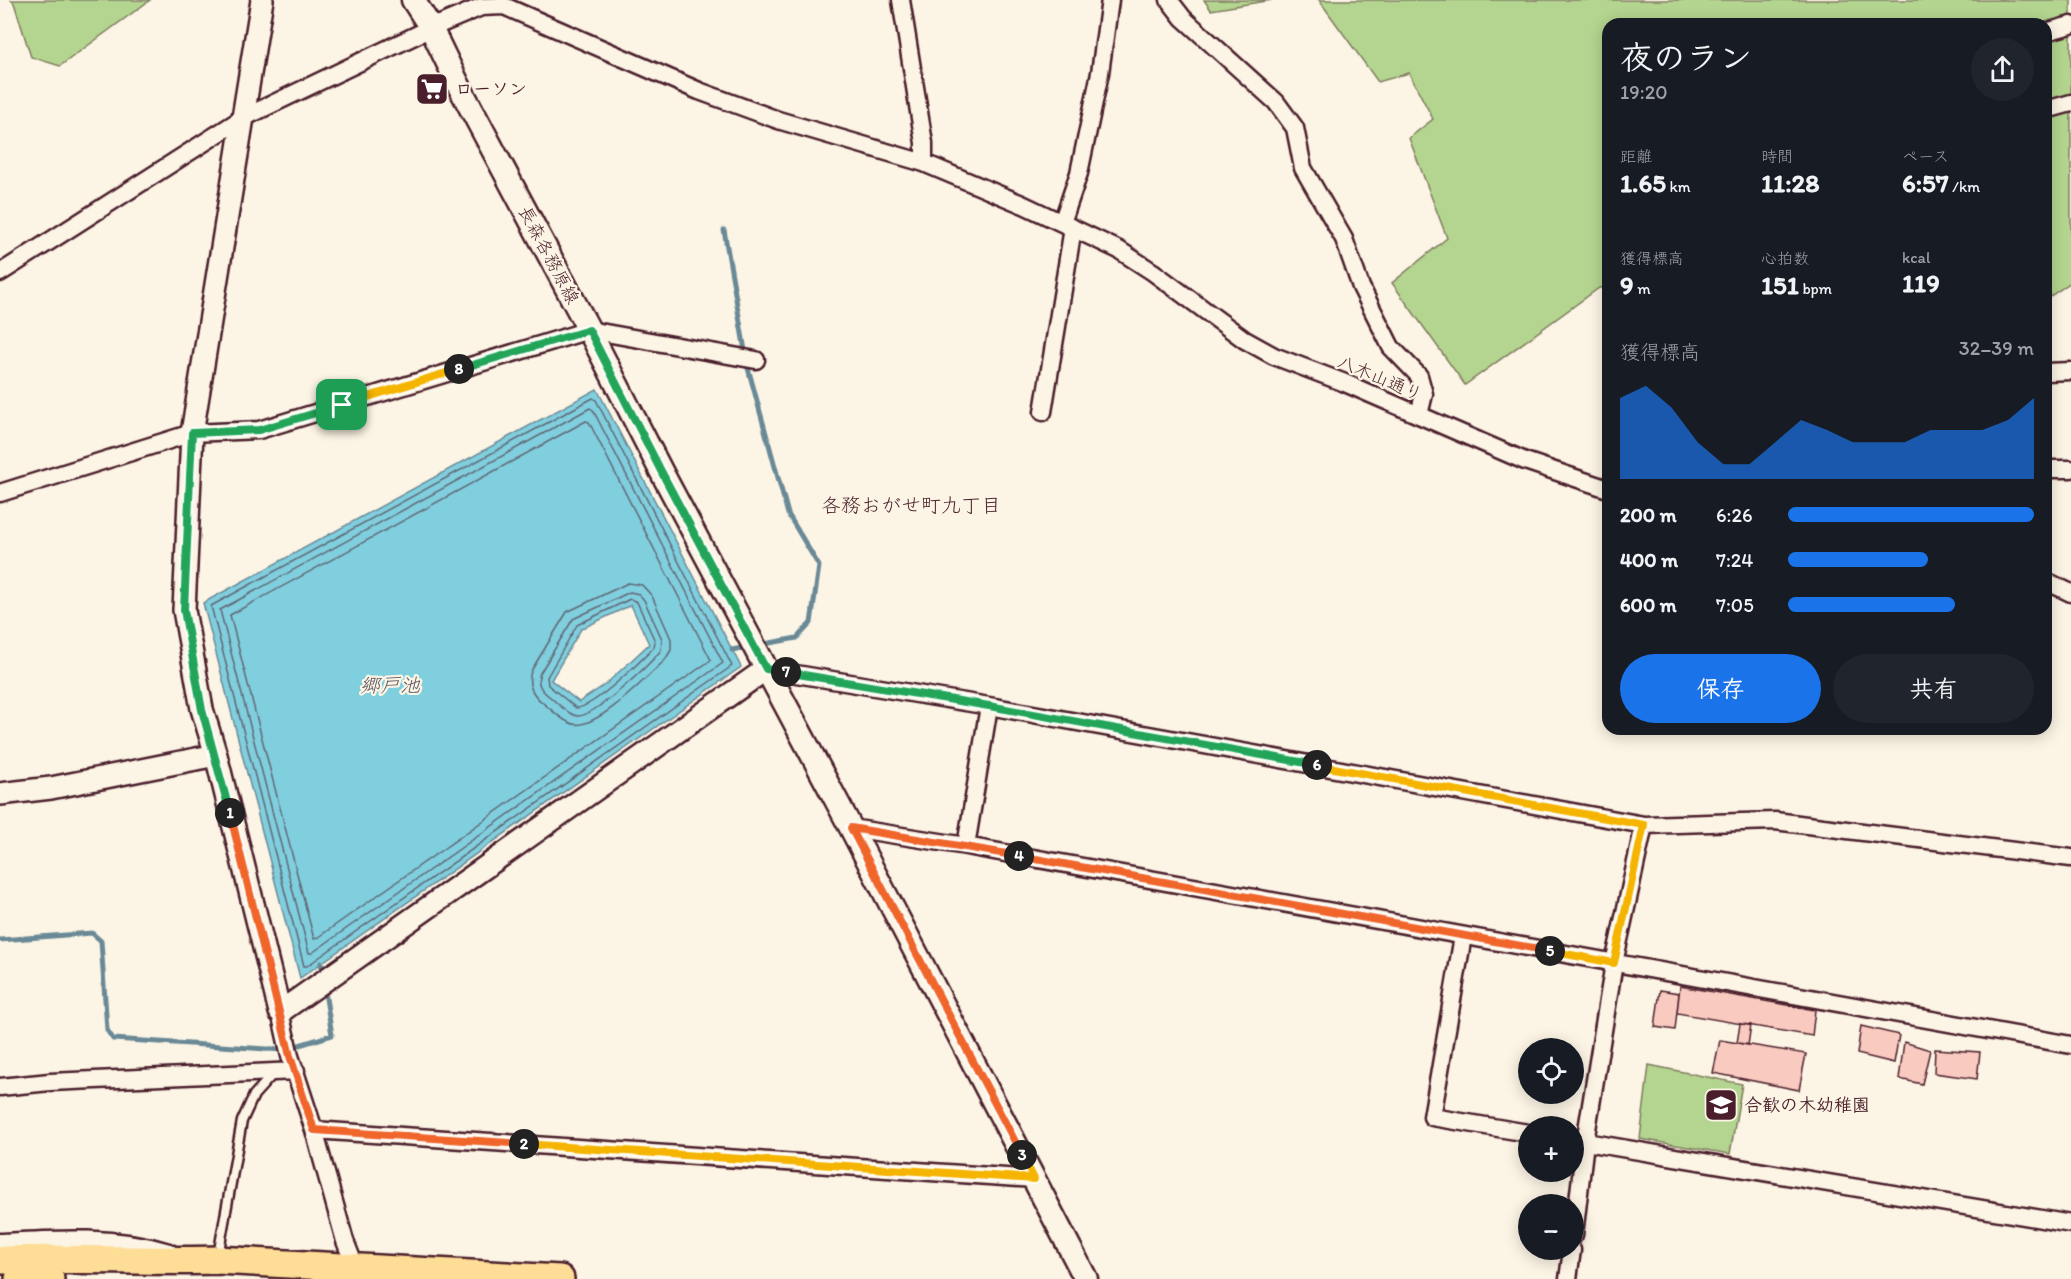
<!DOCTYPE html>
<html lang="ja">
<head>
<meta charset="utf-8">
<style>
	:root { --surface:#171b24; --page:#20242c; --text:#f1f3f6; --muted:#9ea1a6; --accent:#1a73e8 }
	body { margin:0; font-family:Itim,"Klee One",sans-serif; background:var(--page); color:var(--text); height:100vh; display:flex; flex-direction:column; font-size:22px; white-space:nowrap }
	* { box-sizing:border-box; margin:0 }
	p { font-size:20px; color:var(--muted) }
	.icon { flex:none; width:33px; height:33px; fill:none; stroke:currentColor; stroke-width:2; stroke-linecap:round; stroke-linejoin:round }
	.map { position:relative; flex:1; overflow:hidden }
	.details { position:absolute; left:1602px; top:18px; width:450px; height:717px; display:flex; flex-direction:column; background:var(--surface); border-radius:18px; box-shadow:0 3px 15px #0003 }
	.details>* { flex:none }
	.fabs { position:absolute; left:1518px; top:1038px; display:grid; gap:12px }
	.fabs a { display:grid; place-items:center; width:66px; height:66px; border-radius:50%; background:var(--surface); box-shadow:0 3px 15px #0003; font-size:30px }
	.pin { position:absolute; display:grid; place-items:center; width:51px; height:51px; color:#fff; margin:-26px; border-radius:12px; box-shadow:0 3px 9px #0006 }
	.km { position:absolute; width:30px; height:30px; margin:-15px; border-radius:50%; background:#222; color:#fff; font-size:16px; line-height:30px; text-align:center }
	.round { display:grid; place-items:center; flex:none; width:63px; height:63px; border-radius:32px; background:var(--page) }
	.head { display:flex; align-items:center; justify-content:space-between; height:102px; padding:0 18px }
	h1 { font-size:33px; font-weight:700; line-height:45px }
	.figures { display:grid; grid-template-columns:repeat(3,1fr); gap:9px; height:102px; padding:6px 18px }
	.figures div { display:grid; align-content:center }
	.figures b { font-size:26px; font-weight:700 }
	.figures small { font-size:16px; font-weight:400 }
	.figures p { font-size:16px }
	.chart { height:168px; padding:12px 18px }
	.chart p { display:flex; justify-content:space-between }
	.chart svg { width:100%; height:108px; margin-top:6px; fill:var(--accent); opacity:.7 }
	.action { display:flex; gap:12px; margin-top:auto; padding:12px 18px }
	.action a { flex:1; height:69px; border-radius:36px; background:var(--accent); color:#fff; font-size:24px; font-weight:700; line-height:69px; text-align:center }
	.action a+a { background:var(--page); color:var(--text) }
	ul { padding:0 18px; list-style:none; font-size:20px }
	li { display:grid; grid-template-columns:96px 72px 1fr; align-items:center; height:45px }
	li i { height:15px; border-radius:8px; background:var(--accent) }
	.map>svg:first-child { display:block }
	.green { fill:#b3d58f; stroke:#7e7a5d; stroke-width:1.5 }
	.water { fill:#80cfde; stroke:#6a8996; stroke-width:1.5; fill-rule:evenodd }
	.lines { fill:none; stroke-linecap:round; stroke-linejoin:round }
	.shore { stroke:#606573; stroke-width:1.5 }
	.stream { stroke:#6a8996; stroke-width:5 }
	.building { fill:#f9cabf; stroke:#4a1f2b; stroke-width:1.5 }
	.service-casing { stroke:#4a1f2b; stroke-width:13 }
	.minor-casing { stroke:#4a1f2b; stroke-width:21 }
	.tertiary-casing { stroke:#4a1f2b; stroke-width:26 }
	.secondary-casing { stroke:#4a1f2b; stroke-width:27 }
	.trunk-casing { stroke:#4a1f2b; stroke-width:32 }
	.service { stroke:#fcf5e5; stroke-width:8 }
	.minor { stroke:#fcf5e5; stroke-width:16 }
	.tertiary { stroke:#fcf5e5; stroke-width:21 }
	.secondary { stroke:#fcf5e5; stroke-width:22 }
	.trunk { stroke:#fedd96; stroke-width:27 }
	.split-1-casing { stroke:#fff; stroke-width:12 }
	.split-2-casing { stroke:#fff; stroke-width:12 }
	.split-3-casing { stroke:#fff; stroke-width:12 }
	.split-4-casing { stroke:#fff; stroke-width:12 }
	.split-5-casing { stroke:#fff; stroke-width:12 }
	.split-6-casing { stroke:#fff; stroke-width:12 }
	.split-7-casing { stroke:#fff; stroke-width:12 }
	.split-8-casing { stroke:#fff; stroke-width:12 }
	.split-9-casing { stroke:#fff; stroke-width:12 }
	.split-1 { stroke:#22a559; stroke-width:8 }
	.split-2 { stroke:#f0652b; stroke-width:8 }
	.split-3 { stroke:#f5b400; stroke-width:8 }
	.split-4 { stroke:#f0652b; stroke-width:8 }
	.split-5 { stroke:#f0652b; stroke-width:8 }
	.split-6 { stroke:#f5b400; stroke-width:8 }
	.split-7 { stroke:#22a559; stroke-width:8 }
	.split-8 { stroke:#22a559; stroke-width:8 }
	.split-9 { stroke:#f5b400; stroke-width:8 }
	.labels { text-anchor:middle; stroke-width:4.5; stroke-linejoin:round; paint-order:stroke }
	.poi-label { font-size:18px; font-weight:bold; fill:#4a1f2b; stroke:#fcf5e5; text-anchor:start }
	.street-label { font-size:18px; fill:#4a1f2b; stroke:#fcf5e5 }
	.neighbourhood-label { font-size:20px; fill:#4a1f2b; stroke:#fcf5e5 }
	.water-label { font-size:20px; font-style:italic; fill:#5a5461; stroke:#fcf5e5 }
</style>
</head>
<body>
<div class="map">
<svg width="2071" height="1279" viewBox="0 0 2071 1279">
	<rect width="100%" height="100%" fill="#fcf5e5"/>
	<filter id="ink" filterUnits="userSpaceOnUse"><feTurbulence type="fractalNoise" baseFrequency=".0167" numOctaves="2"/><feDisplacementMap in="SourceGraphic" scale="12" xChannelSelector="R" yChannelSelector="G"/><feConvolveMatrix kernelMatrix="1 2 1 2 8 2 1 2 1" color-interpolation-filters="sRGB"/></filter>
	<g filter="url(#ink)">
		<path class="green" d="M11,0H150L60,66L31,57L14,3Z
			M1204,0H1272L1211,10Z
			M1319,0H2071V282L2046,299V24H1608V288H1599L1465,385L1392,283L1447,238L1409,138L1433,119L1409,73L1378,82Z
			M1649,1065L1742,1084L1730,1154L1640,1139Z"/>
		<path class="water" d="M597,389L741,667L300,978L203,603ZM631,605L649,644L606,684L579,702L551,680L581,629Z"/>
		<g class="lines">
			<path class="shore" d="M593,398L596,400L732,666L307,966H304L211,606Z
				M590,408L593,410L723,663L312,953H309L220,610Z
				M586,421L589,422L711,660L317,938L314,939L230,615Z
				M628,583L642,585L652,596L671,639V650L665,660C648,676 597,730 573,724C562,721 552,710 543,703C532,694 527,685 531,671L567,612Z
				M630,592L639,594L644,600L662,639L661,650C651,664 593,718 577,716C567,714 557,703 550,697C541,690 536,684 540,673L573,619Z
				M630,599L637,602L655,641L654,647C642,660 592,709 576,708L548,685L547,677L577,625Z"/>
			<path class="stream" d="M724,230L748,368L788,514L819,566L811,623L797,638L759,645
				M732,650L747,647
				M0,940L92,933L101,941L107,1030L113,1039L283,1050L332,1035L324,986
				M321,963L323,976"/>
		</g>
		<path class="building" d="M1680,986L1815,1010L1812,1036L1677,1013Z
			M1660,990L1679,993L1675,1030L1655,1027Z
			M1740,1024L1751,1025L1748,1045L1737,1043Z
			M1861,1026L1899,1035L1894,1063L1857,1054Z
			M1720,1040L1806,1054L1799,1090L1713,1073Z
			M1904,1042L1930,1050L1922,1084L1899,1079Z
			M1935,1049L1980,1052L1977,1079L1934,1073Z"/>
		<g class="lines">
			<defs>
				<path id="service" d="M218,1256L242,1121L254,1095L273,1074"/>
				<path id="minor" d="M901,0L924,143V163
					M1169,0L1183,18L1276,102L1295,128L1303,168L1344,239L1361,287L1391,347L1419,376L1424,394L1419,415
					M2046,32L2071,25
					M2046,110L2071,103
					M1062,223L1079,173L1100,73L1110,0
					M0,273L241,119L431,28L481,7L504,6L699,91L778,120L924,163L1024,205L1119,250L1153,272L1245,340L1274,356L1345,383L1525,461L1608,489
					M2046,372L2071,371
					M1043,412L1073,228
					M2046,469H2071
					M0,493L192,433L259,430L589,330L756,360
					M2046,581L2071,593
					M766,669L989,706L1644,825L1775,821L2071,858
					M851,828L966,846L2071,1045
					M966,846L989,706
					M1463,936L1432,1117L1528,1133
					M280,1012L290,1056L314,1130L345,1241L356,1269L361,1274
					M0,1087L50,1082L296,1071
					M314,1130L1034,1179
					M1574,1140L2071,1224
					M1574,1235L1585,1142L1614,963L1644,825
					M0,1242C56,1239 114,1235 169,1252
					M1568,1279L1572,1250"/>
				<path id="tertiary" d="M262,0L192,433L184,610L202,709L216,755L280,1012L766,669
					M0,794L51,788L216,755"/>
				<path id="secondary" d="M413,0L431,28L459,86L589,330L661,471L851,828L1086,1279"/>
				<path id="trunk" d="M0,1260C72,1257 144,1262 217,1260L560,1279
					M19,1279H50"/>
			</defs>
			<use href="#service" class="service-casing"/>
			<use href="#minor" class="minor-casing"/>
			<use href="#tertiary" class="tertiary-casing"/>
			<use href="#secondary" class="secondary-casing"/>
			<use href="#trunk" class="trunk-casing"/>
			<use href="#service" class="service"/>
			<use href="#minor" class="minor"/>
			<use href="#tertiary" class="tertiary"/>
			<use href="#secondary" class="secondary"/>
			<use href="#trunk" class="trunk"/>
		</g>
	</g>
	<g class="lines" filter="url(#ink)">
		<defs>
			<path id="split-1" d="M230,813L202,710L184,610L192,433L259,430L342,405"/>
			<path id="split-2" d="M230,813L290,1056L314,1130L524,1144"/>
			<path id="split-3" d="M524,1144L1034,1179L1022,1155"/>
			<path id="split-4" d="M1019,856L851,828L1022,1155"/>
			<path id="split-5" d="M1019,856L1550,951"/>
			<path id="split-6" d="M1317,765L1644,825L1614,963L1550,951"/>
			<path id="split-7" d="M786,672L989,706L1317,765"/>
			<path id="split-8" d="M459,369L589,330L661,471L766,669L786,672"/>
			<path id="split-9" d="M342,405L459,369"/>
		</defs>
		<use href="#split-1" class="split-1-casing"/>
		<use href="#split-2" class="split-2-casing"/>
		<use href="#split-3" class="split-3-casing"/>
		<use href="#split-4" class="split-4-casing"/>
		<use href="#split-5" class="split-5-casing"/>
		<use href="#split-6" class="split-6-casing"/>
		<use href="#split-7" class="split-7-casing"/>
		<use href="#split-8" class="split-8-casing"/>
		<use href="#split-9" class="split-9-casing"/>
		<use href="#split-1" class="split-1"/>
		<use href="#split-2" class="split-2"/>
		<use href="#split-3" class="split-3"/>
		<use href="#split-4" class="split-4"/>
		<use href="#split-5" class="split-5"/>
		<use href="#split-6" class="split-6"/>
		<use href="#split-7" class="split-7"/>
		<use href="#split-8" class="split-8"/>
		<use href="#split-9" class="split-9"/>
	</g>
	<defs>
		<symbol id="supermarket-square" viewBox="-11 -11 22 22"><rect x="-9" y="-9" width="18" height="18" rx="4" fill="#4a1f2b" stroke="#fcf5e5"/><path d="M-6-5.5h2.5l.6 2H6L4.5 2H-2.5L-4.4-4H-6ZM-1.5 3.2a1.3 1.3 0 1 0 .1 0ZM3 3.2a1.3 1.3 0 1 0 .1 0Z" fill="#fff"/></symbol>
		<symbol id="school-square" viewBox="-11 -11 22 22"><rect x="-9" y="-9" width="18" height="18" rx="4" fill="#4a1f2b" stroke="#fcf5e5"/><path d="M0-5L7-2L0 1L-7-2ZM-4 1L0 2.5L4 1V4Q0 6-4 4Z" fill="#fff"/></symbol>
	</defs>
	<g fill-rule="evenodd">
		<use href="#supermarket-square" x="413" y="70" width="38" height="38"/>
		<use href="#school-square" x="1702" y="1086" width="38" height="38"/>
	</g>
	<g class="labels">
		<g class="poi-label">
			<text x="455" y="95">ローソン</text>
			<text x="1744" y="1111">合歓の木幼稚園</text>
		</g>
		<g class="street-label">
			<text transform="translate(549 255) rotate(62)" y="6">長森各務原線</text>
			<text transform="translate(1380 378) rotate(23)" y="6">八木山通り</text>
		</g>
		<g class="neighbourhood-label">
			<text x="911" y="512">各務おがせ町九丁目</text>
		</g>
		<g class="water-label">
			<text x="390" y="692">郷戸池</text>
		</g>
	</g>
</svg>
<div class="fabs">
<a><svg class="icon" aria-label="locate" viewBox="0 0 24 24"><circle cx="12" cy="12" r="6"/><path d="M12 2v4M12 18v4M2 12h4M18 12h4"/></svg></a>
<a>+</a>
<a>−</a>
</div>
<div class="pin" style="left:342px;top:405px;background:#1e9e55"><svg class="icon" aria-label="arrive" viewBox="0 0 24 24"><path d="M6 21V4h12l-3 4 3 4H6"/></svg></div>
<b class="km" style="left:230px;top:813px">1</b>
<b class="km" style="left:524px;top:1144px">2</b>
<b class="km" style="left:1022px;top:1155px">3</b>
<b class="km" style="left:1019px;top:856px">4</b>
<b class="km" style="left:1550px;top:951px">5</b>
<b class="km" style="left:1317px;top:765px">6</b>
<b class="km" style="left:786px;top:672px">7</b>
<b class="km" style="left:459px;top:369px">8</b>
<section class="details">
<div class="head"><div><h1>夜のラン</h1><p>19:20</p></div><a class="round"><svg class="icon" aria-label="share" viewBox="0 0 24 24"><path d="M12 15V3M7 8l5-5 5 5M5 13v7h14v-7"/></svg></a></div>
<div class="figures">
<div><p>距離</p><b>1.65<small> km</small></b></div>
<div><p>時間</p><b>11:28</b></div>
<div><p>ペース</p><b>6:57<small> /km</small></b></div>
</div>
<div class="figures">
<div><p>獲得標高</p><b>9<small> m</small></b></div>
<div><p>心拍数</p><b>151<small> bpm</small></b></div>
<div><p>kcal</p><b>119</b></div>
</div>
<div class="chart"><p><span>獲得標高</span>32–39 m</p>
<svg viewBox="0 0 160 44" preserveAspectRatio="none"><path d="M0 44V11L10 6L20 15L30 29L40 38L50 38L60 29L70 20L80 24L90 29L100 29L110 29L120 24L130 24L140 24L150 20L160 11V44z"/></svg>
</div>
<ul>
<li><b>200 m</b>6:26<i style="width:100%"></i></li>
<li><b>400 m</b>7:24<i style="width:57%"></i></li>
<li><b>600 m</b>7:05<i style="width:68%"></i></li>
</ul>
<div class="action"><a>保存</a><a>共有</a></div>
</section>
</div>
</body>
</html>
